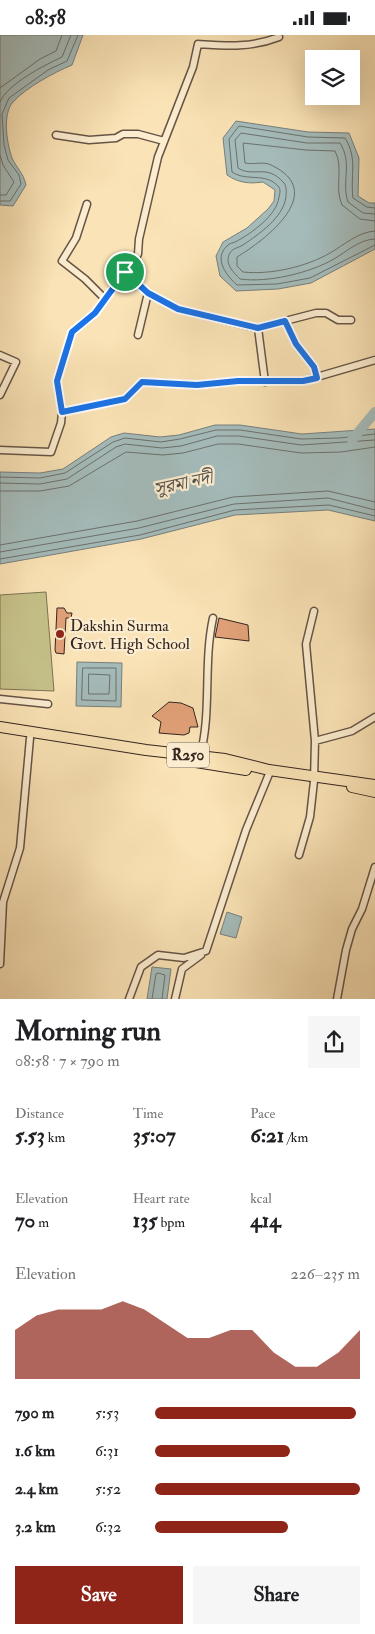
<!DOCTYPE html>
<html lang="en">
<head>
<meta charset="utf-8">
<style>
	:root { --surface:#fff; --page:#f6f6f6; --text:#202124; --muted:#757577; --accent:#8f2418 }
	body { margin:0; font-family:"IM FELL Double Pica","Noto Serif Bengali",serif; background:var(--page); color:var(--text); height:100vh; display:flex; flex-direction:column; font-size:19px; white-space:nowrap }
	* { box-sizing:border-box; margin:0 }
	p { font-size:16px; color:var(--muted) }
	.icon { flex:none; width:28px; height:28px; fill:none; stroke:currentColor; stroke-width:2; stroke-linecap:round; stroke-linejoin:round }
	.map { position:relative; height:964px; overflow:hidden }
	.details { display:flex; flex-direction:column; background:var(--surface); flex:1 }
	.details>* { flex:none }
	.controls { position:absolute; left:305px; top:15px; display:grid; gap:10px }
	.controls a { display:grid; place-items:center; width:55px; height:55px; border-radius:0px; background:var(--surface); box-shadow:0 5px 20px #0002; font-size:25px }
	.pin { position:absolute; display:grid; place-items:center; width:42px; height:42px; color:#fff; margin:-21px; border:2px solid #fff; border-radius:50%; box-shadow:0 1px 5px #0007 }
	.round { display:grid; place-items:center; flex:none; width:52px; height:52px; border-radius:0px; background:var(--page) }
	.headline { display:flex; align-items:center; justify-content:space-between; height:85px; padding:0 15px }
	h1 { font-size:28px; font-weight:700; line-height:38px }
	.metrics { display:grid; grid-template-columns:repeat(3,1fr); gap:8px; height:85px; padding:5px 15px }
	.metrics div { display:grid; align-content:center }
	.metrics b { font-size:21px; font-weight:700 }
	.metrics small { font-size:14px; font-weight:400 }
	.metrics p { font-size:14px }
	.chart { height:140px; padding:10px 15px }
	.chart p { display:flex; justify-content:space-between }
	.chart svg { width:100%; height:90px; margin-top:5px; fill:var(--accent); opacity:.7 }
	.primary-button { display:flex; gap:10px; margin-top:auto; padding:10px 15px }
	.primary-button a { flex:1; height:58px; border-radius:0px; background:var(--accent); color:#fff; font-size:20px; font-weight:700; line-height:58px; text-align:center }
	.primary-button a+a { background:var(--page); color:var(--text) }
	ul { padding:0 15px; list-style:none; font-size:16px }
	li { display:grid; grid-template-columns:80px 60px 1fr; align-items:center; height:38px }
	li i { height:12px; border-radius:6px; background:var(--accent) }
	.status { display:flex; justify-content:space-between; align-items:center; height:35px; padding:0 25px; background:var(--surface); direction:ltr }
	.status svg { height:14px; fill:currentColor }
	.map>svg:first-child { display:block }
	.green { fill:#c5c189; stroke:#7c7354 }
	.water { fill:#a4bbba; stroke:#777f7c }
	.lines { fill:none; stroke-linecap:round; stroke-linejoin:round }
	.shore { stroke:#6c706d; stroke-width:1 }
	.river { stroke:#a4bbba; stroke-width:10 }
	.building { fill:#e2a178; stroke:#342520 }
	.minor-casing { stroke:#665446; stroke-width:9 }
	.primary-casing { stroke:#342520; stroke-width:12 }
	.minor { stroke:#fcedd0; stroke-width:6 }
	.primary { stroke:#fae3b6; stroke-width:10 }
	.route-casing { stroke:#fff; stroke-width:10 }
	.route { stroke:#1a73e8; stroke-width:6 }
	.poi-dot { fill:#8f2418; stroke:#fcedd0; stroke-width:2 }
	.labels { text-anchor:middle; stroke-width:4.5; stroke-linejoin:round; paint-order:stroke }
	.shield { fill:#fcedd0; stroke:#706155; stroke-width:1 }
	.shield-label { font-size:15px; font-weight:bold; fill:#342520 }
	.poi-label { font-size:16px; fill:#342520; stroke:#fcedd0; text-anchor:start }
	.water-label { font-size:18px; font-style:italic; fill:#56524e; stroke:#fcedd0 }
</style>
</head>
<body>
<div class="status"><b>08:58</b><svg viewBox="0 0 49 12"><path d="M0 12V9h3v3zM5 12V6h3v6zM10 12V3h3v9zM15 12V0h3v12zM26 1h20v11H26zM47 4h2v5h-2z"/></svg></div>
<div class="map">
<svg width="375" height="964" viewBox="0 0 375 964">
	<rect width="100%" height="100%" fill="#fae3b6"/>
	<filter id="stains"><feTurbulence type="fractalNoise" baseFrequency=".004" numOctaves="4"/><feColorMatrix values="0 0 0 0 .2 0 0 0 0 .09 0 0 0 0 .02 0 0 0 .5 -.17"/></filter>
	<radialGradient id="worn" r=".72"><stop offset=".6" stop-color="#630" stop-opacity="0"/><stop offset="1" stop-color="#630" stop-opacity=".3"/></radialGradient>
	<path class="green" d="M46,557L54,656L0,654V560Z"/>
	<path class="water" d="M0,0H83L72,30C53,38 27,52 13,67C2,79 7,109 12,123C17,134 23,137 26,150L13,171L0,170Z
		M236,86L308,97L349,98L359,123L358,161L369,168H375V214L311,248L278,254L236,256L220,241L216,221L223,207L247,193L268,174L274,166L275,155L263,147C249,149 239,148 227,140L223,103Z
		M215,390H240L302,399L375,394V486L328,475L235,480L141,504L0,529V437L40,438L63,434L111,402L124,398L160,402L179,400Z
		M77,627L122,628L121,672L76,671Z
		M227,877L242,882L236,903L220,899Z
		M152,932L171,934L167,964H147Z"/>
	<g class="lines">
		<path class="shore" d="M0,53L40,24L56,16L62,0
			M0,67C7,49 45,30 62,22L71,0
			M0,120L3,130L14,147L6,160H0
			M0,166H10L21,149L19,140L8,125L4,110L2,79L9,63L48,35L67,26L78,0
			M375,173L367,172L353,163C350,140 358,124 345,103L308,102L239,91L229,104L232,137C247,147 265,137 278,151C281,154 280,158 279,162C277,180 252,198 237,206C234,208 229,208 227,211C213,224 227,241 237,250L277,249L310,243L375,210
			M375,179L363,178L348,167C341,146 353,129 340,108H307L241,98L235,105L238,133C253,143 267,128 284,148C287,152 286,157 286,162C283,183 259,199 243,210C238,213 233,213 230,218C224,228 233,237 240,244C267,248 310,238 334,224C346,217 360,204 375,204
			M375,186L360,184L342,170C334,152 344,132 335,116L306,115L243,108L245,128C254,130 263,126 271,130C329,157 265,205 237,222V231L243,237C270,240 306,232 330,218C344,210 358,197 375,196
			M0,442L40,443L65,438L113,407L125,403L161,407L180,404L216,395H240L301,404L340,403L375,399
			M0,448L40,449L67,444L116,412L125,409L162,413L181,411L217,401H239L301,410L375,405
			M0,456H40L69,451L126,417L163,420L183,418L218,409H238L301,418L341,417L375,412
			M0,510L137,486L233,462L328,456L375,467
			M0,517L139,493L234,469L328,463L375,475
			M0,524L140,500L235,475L329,470L375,481
			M83,633H116V666L82,665Z
			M89,639L110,640L109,659H89Z
			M152,964L156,939L158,938L165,940L162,964"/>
		<path class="river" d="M352,405L375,377"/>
	</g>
	<path class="building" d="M57,573H64L67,578H72L71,583H66L64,619L56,618L55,615Z
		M219,583L248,590L249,606L215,602Z
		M169,667L181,668L193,673L198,692H190L189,698L184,700L159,698L161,687L152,681Z"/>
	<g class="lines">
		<defs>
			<path id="minor" d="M56,100L89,105L116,103L123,99H138L164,106
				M87,169L76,203L62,226L85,244L105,264
				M125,237L148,258L178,274L247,291L258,293L316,278H326L338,285H351
				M285,286L296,309L314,332L317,343
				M258,293L265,347
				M138,300L148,258
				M0,320L16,327L0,360
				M62,377L57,346L72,297L95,278L138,219L139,204L158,122L193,32L198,9C227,11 251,13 279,2L278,0
				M0,415L51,417L61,388L62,377L125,364L142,347L197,350L239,346H303L375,325
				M0,664L48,669
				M315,706L352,696L375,682
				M200,721C212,677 203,629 213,583
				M299,820L310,782L314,746L315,706L306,609L314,576
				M0,929L3,867L20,813L30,703
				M129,964L141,932L158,920L184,923L206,916L246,795L269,739
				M175,964L182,934L201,920
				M337,964L346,915L352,894L362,874L375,832"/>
			<path id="primary" d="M0,692L146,715L225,724L269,735L375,750
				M196,727L246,735
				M352,752L375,757"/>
		</defs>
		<use href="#minor" class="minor-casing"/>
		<use href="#primary" class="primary-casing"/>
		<use href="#minor" class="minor"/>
		<use href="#primary" class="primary"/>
	</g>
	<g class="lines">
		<defs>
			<path id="route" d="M125,237L148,258L178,274L258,293L285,286L296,309L314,332L317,343L303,346H238L197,350L142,347L125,364L62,377L57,346L72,297L95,278Z"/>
		</defs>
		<use href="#route" class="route-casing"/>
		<use href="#route" class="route"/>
	</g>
	<circle class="poi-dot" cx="60" cy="599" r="5"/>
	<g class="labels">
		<rect class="shield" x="167" y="707.5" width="42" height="25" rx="4"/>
		<g class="shield-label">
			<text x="188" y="725">R250</text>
		</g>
		<g class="poi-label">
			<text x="70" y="596">Dakshin Surma<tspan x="70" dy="18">Govt. High School</tspan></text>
		</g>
		<g class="water-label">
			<text transform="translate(183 448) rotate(-12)" y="6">সুরমা নদী</text>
		</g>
	</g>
	<rect width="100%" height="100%" filter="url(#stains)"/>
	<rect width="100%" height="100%" fill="url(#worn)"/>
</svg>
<div class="controls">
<a><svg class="icon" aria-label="layers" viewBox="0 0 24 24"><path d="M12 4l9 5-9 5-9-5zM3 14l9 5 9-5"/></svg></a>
</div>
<div class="pin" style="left:125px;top:237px;background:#1e9e55"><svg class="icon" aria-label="arrive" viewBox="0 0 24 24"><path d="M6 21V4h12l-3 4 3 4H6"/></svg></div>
</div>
<section class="details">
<div class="headline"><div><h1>Morning run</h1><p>08:58 · 7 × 790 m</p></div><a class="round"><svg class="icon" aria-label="share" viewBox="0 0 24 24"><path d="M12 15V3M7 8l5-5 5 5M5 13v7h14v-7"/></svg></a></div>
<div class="metrics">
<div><p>Distance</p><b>5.53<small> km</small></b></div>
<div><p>Time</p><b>35:07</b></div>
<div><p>Pace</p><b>6:21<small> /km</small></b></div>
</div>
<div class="metrics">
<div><p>Elevation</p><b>70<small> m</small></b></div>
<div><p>Heart rate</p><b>135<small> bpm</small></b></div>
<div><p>kcal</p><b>414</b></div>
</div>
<div class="chart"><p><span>Elevation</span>226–235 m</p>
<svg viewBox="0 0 160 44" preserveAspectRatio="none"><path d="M0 44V20L10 13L20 10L30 10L40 10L50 6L60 10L70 17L80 24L90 24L100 20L110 20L120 31L130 38L140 38L150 31L160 20V44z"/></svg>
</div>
<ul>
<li><b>790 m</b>5:53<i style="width:98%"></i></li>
<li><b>1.6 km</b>6:31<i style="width:66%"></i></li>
<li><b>2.4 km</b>5:52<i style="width:100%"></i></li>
<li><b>3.2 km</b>6:32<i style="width:65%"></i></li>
</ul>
<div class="primary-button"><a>Save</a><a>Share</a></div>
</section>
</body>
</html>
